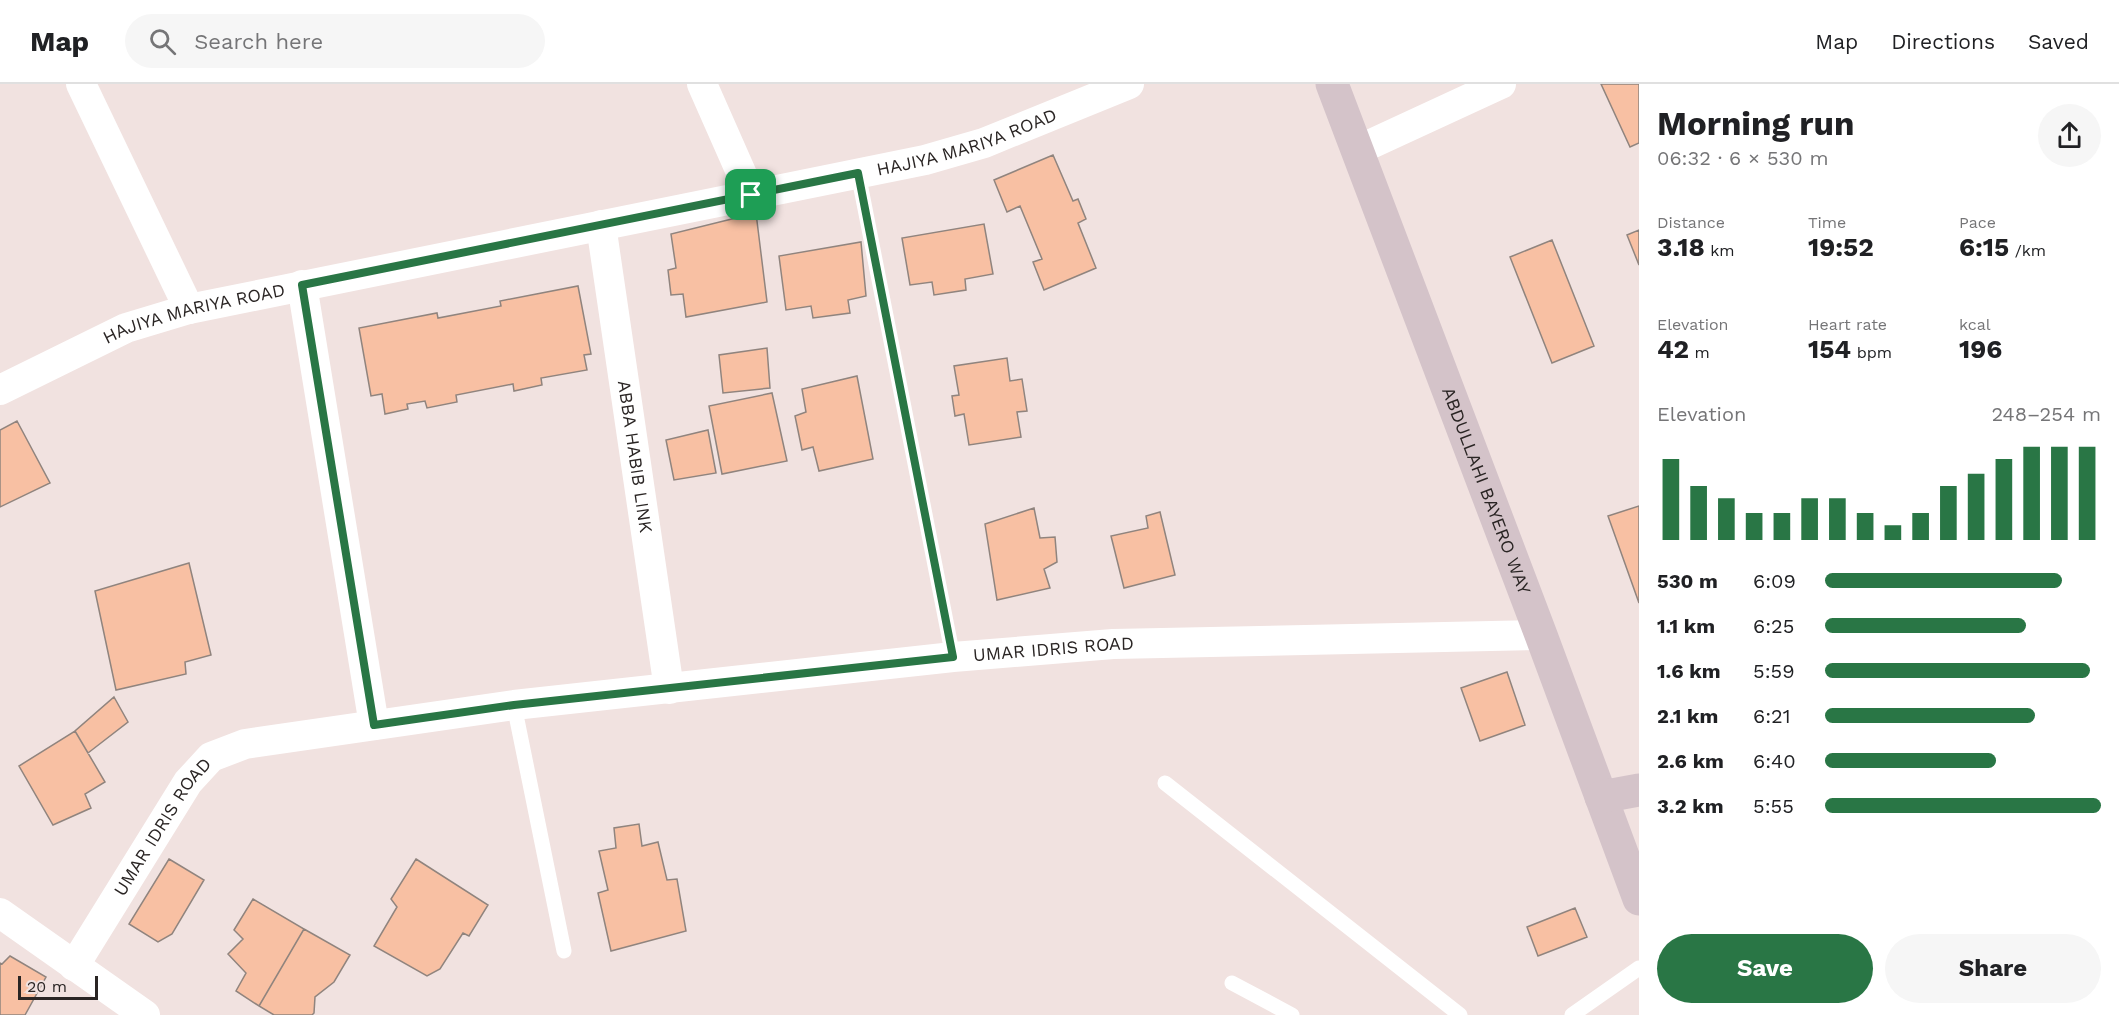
<!DOCTYPE html>
<html lang="en">
<head>
<meta charset="utf-8">
<style>
	:root { --surface:#fff; --page:#f6f6f6; --text:#202124; --muted:#757577; --line:#e0e0e0; --accent:#297645 }
	body { margin:0; font-family:"Work Sans",sans-serif; background:var(--page); color:var(--text); height:100vh; display:flex; flex-direction:column; font-size:22px; white-space:nowrap }
	* { box-sizing:border-box; margin:0 }
	p { font-size:20px; color:var(--muted) }
	.icon { flex:none; width:33px; height:33px; fill:none; stroke:currentColor; stroke-width:2; stroke-linecap:round; stroke-linejoin:round }
	.map { position:relative; flex:1; overflow:hidden }
	.panel { display:flex; flex-direction:column; background:var(--surface); width:480px }
	.panel>* { flex:none }
	.scale { position:absolute; left:18px; bottom:15px; width:80px; box-sizing:border-box; padding-left:6px; border:3px solid #2a2524; border-top:0; font-size:16px; line-height:21px; white-space:nowrap; color:#2a2524; -webkit-text-stroke:4px #f1e2e0; paint-order:stroke }
	.pin { position:absolute; display:grid; place-items:center; width:51px; height:51px; color:#fff; margin:-26px; border-radius:12px; box-shadow:0 3px 9px #0006 }
	.round { display:grid; place-items:center; flex:none; width:63px; height:63px; border-radius:32px; background:var(--page) }
	.head { display:flex; align-items:center; justify-content:space-between; height:102px; padding:0 18px }
	h1 { font-size:33px; font-weight:700; line-height:45px }
	.figures { display:grid; grid-template-columns:repeat(3,1fr); gap:9px; height:102px; padding:6px 18px }
	.figures div { display:grid; align-content:center }
	.figures b { font-size:26px; font-weight:700 }
	.figures small { font-size:16px; font-weight:400 }
	.figures p { font-size:16px }
	.chart { height:168px; padding:12px 18px }
	.chart p { display:flex; justify-content:space-between }
	.chart svg { width:100%; height:108px; margin-top:6px; stroke:var(--accent); stroke-width:6 }
	.cta { display:flex; gap:12px; margin-top:auto; padding:12px 18px }
	.cta a { flex:1; height:69px; border-radius:36px; background:var(--accent); color:#fff; font-size:24px; font-weight:700; line-height:69px; text-align:center }
	.cta a+a { background:var(--page); color:var(--text) }
	ul { padding:0 18px; list-style:none; font-size:20px }
	li { display:grid; grid-template-columns:96px 72px 1fr; align-items:center; height:45px }
	li i { height:15px; border-radius:8px; background:var(--accent) }
	header { display:flex; align-items:center; gap:36px; box-sizing:border-box; height:84px; padding:0 30px; background:var(--surface); border-bottom:2px solid var(--line) }
	header strong { font-size:28px }
	nav { display:flex; gap:33px; margin-inline-start:auto; font-size:21px }
	.search { width:420px; height:54px; background:var(--page); display:flex; align-items:center; gap:15px; box-sizing:border-box; padding:0 21px; border-radius:33px; color:var(--muted); font-size:22px }
	main { display:flex; flex:1; min-height:0 }
	.map>svg:first-child { display:block }
	.building { fill:#f8c0a3; stroke:#90847e; stroke-width:1.5 }
	.lines { fill:none; stroke-linecap:round; stroke-linejoin:round }
	.lane { stroke:#fff; stroke-width:15 }
	.street { stroke:#fff; stroke-width:30 }
	.secondary { stroke:#d4c3c9; stroke-width:33 }
	.route-casing { stroke:#fff; stroke-width:12 }
	.route { stroke:#297645; stroke-width:8 }
	.labels { text-anchor:middle; stroke-width:5; stroke-linejoin:round; paint-order:stroke }
	.street-label { font-size:18px; fill:#2a2524; stroke:#f1e2e0 }
</style>
</head>
<body>
<header>
<strong>Map</strong>
<div class="search"><svg class="icon" aria-label="search" viewBox="0 0 24 24"><circle cx="10" cy="10" r="6"/><path d="M15 15l6 6"/></svg>Search here</div>
<nav><a>Map</a><a>Directions</a><a>Saved</a></nav>
</header>
<main>
<div class="map">
<svg width="1639" height="931" viewBox="0 0 1639 931">
	<rect width="100%" height="100%" fill="#f1e2e0"/>
	<path class="building" d="M1601,0H1639V59L1630,63Z
		M1053,71L1073,117L1078,115L1086,135L1078,139L1096,184L1044,206L1033,178L1042,175L1020,122L1007,128L994,96Z
		M756,129L767,218L686,233L683,210L671,211L668,186L676,184L671,150Z
		M984,140L993,190L965,195L966,206L934,211L932,198L910,201L902,154Z
		M1639,146V181L1627,151Z
		M1552,156L1594,262L1552,279L1510,173Z
		M861,158L866,212L848,216L850,229L813,234L811,222L786,226L779,172Z
		M578,202L591,270L584,271L587,286L541,294L542,301L514,307L513,300L456,311L457,318L427,324L425,317L407,320L408,325L385,330L382,310L371,312L359,244L437,229L438,234L501,222L500,217Z
		M767,264L770,304L723,309L719,271Z
		M1007,274L1010,297L1022,295L1027,327L1017,328L1021,353L969,361L964,330L955,332L952,312L959,311L954,282Z
		M857,292L873,375L819,387L813,363L802,366L795,332L806,328L802,305Z
		M772,309L787,377L722,390L709,322Z
		M17,337L50,399L0,423V346Z
		M708,346L716,389L674,396L666,356Z
		M1639,422V519L1608,432Z
		M1034,424L1040,454L1055,453L1057,478L1044,485L1050,504L997,516L985,440Z
		M1160,428L1175,491L1124,504L1111,452L1148,444L1146,432Z
		M189,479L211,571L185,578L186,590L116,606L95,507Z
		M1507,588L1525,641L1480,657L1461,604Z
		M114,613L128,638L88,669L75,647Z
		M75,647L105,698L85,710L91,724L53,741L19,682Z
		M639,740L642,762L658,758L667,796L677,795L686,847L611,867L598,809L608,806L599,767L616,764L614,744Z
		M169,775L204,796L172,850L158,858L129,840Z
		M416,775L488,821L469,852L463,849L440,885L427,892L374,862L397,823L391,815Z
		M253,815L304,845L259,922L236,907L246,889L228,870L243,855L234,846Z
		M1575,824L1587,853L1538,872L1527,843Z
		M304,845L350,871L334,898L315,913L314,929L312,931H274L259,922Z
		M10,872L46,893L25,931H0V879L2,880Z"/>
	<g class="lines">
		<path class="lane" d="M858,89L953,573
			M514,621L564,867
			M1165,699L1460,931
			M1232,899L1292,931
			M1572,931L1639,884"/>
		<g class="street">
			<path d="M81,0L189,225"/>
			<path d="M702,0L751,111"/>
			<path d="M1358,66L1501,0"/>
			<path id="s1" d="M601,141L669,605"/>
			<path d="M302,201L374,641"/>
			<path id="s2" d="M0,306L126,244L189,225L925,76L984,59L1129,0"/>
			<path d="M0,829L145,931"/>
			<path id="s3" d="M74,882L188,698L211,673L245,660L514,621L953,573L1113,560L1541,551"/>
		</g>
		<g class="secondary">
			<path id="s4" d="M1332,0L1541,551L1639,815"/>
			<path d="M1601,713L1639,706"/>
		</g>
	</g>
	<g class="lines">
		<defs>
			<path id="route" d="M858,89L953,573L514,621L374,641L302,201Z"/>
		</defs>
		<use href="#route" class="route-casing"/>
		<use href="#route" class="route"/>
	</g>
	<g class="labels">
		<g class="street-label">
			<text dy="6" stroke="none"><textPath href="#s2" startOffset="1002">HAJIYA MARIYA ROAD</textPath></text>
			<text dy="6" stroke="none"><textPath href="#s2" startOffset="210">HAJIYA MARIYA ROAD</textPath></text>
			<text dy="6" stroke="none"><textPath href="#s1" startOffset="234">ABBA HABIB LINK</textPath></text>
			<text dy="6" stroke="none"><textPath href="#s4" startOffset="435">ABDULLAHI BAYERO WAY</textPath></text>
			<text dy="6" stroke="none"><textPath href="#s3" startOffset="1101">UMAR IDRIS ROAD</textPath></text>
			<text dy="6" stroke="none"><textPath href="#s3" startOffset="165">UMAR IDRIS ROAD</textPath></text>
		</g>
	</g>
</svg>
<div class="scale">20 m</div>
<div class="pin" style="left:751px;top:111px;background:#1e9e55"><svg class="icon" aria-label="arrive" viewBox="0 0 24 24"><path d="M6 21V4h12l-3 4 3 4H6"/></svg></div>
</div>
<section class="panel">
<div class="head"><div><h1>Morning run</h1><p>06:32 · 6 × 530 m</p></div><a class="round"><svg class="icon" aria-label="share" viewBox="0 0 24 24"><path d="M12 15V3M7 8l5-5 5 5M5 13v7h14v-7"/></svg></a></div>
<div class="figures">
<div><p>Distance</p><b>3.18<small> km</small></b></div>
<div><p>Time</p><b>19:52</b></div>
<div><p>Pace</p><b>6:15<small> /km</small></b></div>
</div>
<div class="figures">
<div><p>Elevation</p><b>42<small> m</small></b></div>
<div><p>Heart rate</p><b>154<small> bpm</small></b></div>
<div><p>kcal</p><b>196</b></div>
</div>
<div class="chart"><p><span>Elevation</span>248–254 m</p>
<svg viewBox="0 0 160 44" preserveAspectRatio="none"><path d="M5 44V11M15 44V22M25 44V27M35 44V33M45 44V33M55 44V27M65 44V27M75 44V33M85 44V38M95 44V33M105 44V22M115 44V17M125 44V11M135 44V6M145 44V6M155 44V6"/></svg>
</div>
<ul>
<li><b>530 m</b>6:09<i style="width:86%"></i></li>
<li><b>1.1 km</b>6:25<i style="width:73%"></i></li>
<li><b>1.6 km</b>5:59<i style="width:96%"></i></li>
<li><b>2.1 km</b>6:21<i style="width:76%"></i></li>
<li><b>2.6 km</b>6:40<i style="width:62%"></i></li>
<li><b>3.2 km</b>5:55<i style="width:100%"></i></li>
</ul>
<div class="cta"><a>Save</a><a>Share</a></div>
</section>
</main>
</body>
</html>
